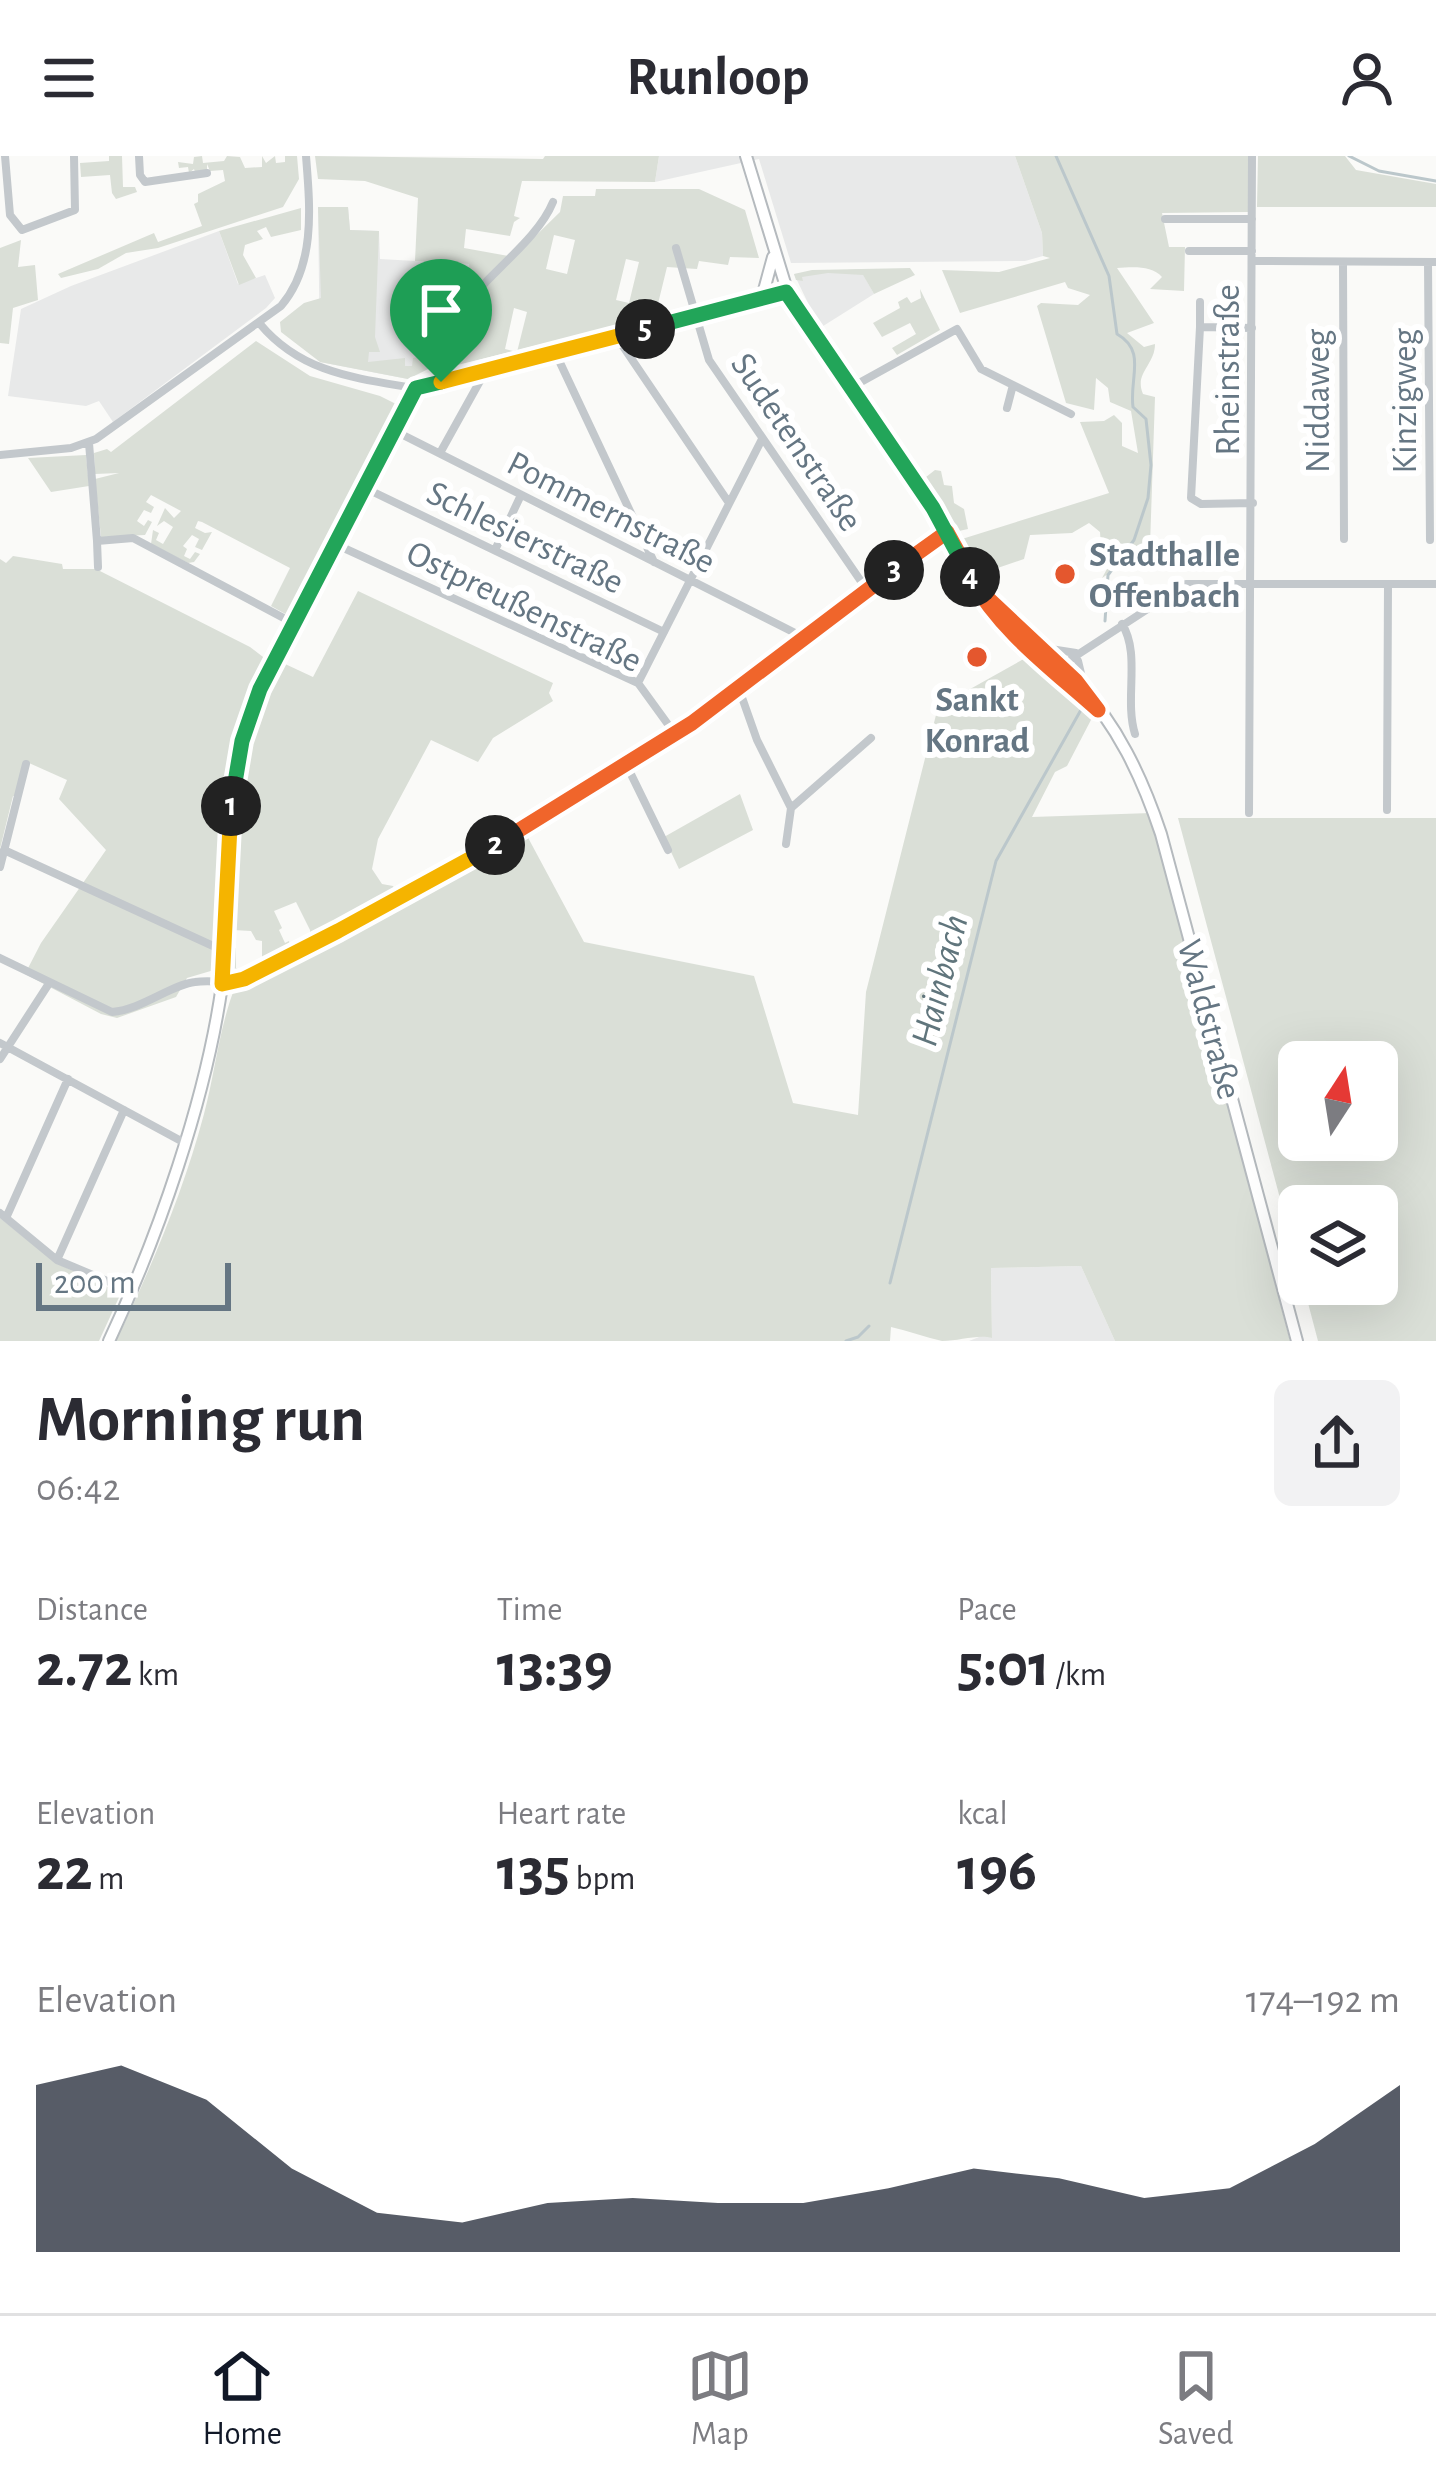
<!DOCTYPE html>
<html lang="en">
<head>
<meta charset="utf-8">
<style>
	:root { --surface:#fff; --page:#f2f2f3; --text:#2b2b33; --muted:#7c7c81; --line:#e1e1e2; --accent:#111827 }
	body { margin:0; font-family:"Alegreya Sans",sans-serif; background:var(--page); color:var(--text); height:100vh; display:flex; flex-direction:column; font-size:45px; white-space:nowrap }
	* { box-sizing:border-box; margin:0 }
	p { font-size:39px; color:var(--muted) }
	.icon { flex:none; width:66px; height:66px; fill:none; stroke:currentColor; stroke-width:2; stroke-linecap:round; stroke-linejoin:round }
	.map { position:relative; height:1185px; overflow:hidden }
	.side { display:flex; flex-direction:column; background:var(--surface); flex:1 }
	.side>* { flex:none }
	.needle { width:78px; rotate:12deg }
	.controls { position:absolute; left:1278px; top:885px; display:grid; gap:24px }
	.controls a { display:grid; place-items:center; width:120px; height:120px; border-radius:18px; background:var(--surface); box-shadow:0 12px 48px #0002; font-size:60px }
	.scale { position:absolute; left:36px; bottom:30px; width:195px; box-sizing:border-box; padding-left:12px; border:6px solid #657683; border-top:0; font-size:33px; line-height:42px; white-space:nowrap; color:#657683; -webkit-text-stroke:9px #fff; paint-order:stroke }
	.pin { position:absolute; display:grid; place-items:center; width:102px; height:102px; color:#fff; margin:-123px -51px; border-radius:50% 50% 50% 0; rotate:-45deg; box-shadow:0 0 12px #0007 }
	.pin .icon { rotate:45deg }
	.km { position:absolute; width:60px; height:60px; margin:-30px; border-radius:50%; background:#222; color:#fff; font-size:33px; line-height:60px; text-align:center }
	.round { display:grid; place-items:center; flex:none; width:126px; height:126px; border-radius:18px; background:var(--page) }
	.summary { display:flex; align-items:center; justify-content:space-between; height:204px; padding:0 36px }
	h1 { font-size:66px; font-weight:700; line-height:90px }
	.stats { display:grid; grid-template-columns:repeat(3,1fr); gap:18px; height:204px; padding:12px 36px }
	.stats div { display:grid; align-content:center }
	.stats b { font-size:60px; font-weight:700 }
	.stats small { font-size:33px; font-weight:400 }
	.stats p { font-size:33px }
	.chart { height:336px; padding:24px 36px }
	.chart p { display:flex; justify-content:space-between }
	.chart svg { width:100%; height:216px; margin-top:12px; fill:var(--accent); opacity:.7 }
	header { display:flex; justify-content:space-between; align-items:center; height:156px; padding:0 36px; background:var(--surface); font-size:54px; font-weight:700 }
	.tabs { display:flex; justify-content:space-around; align-items:center; height:168px; border-top:3px solid var(--line); background:var(--surface); font-size:33px; color:var(--muted) }
	.tabs a { display:grid; justify-items:center; gap:6px }
	.tabs .active { color:var(--accent) }
	.map>svg:first-child { display:block }
	.built { fill:#e8e9e9 }
	.green { fill:#dadfd7; fill-rule:evenodd }
	.lines { fill:none; stroke-linecap:round; stroke-linejoin:round }
	.stream { stroke:#bbc7cb; stroke-width:3 }
	.major-casing { stroke:#b5babe; stroke-width:14 }
	.minor { stroke:#c3c8cc; stroke-width:8 }
	.major { stroke:#fff; stroke-width:10 }
	.split-1-casing { stroke:#fff; stroke-width:24 }
	.split-2-casing { stroke:#fff; stroke-width:24 }
	.split-3-casing { stroke:#fff; stroke-width:24 }
	.split-4-casing { stroke:#fff; stroke-width:24 }
	.split-5-casing { stroke:#fff; stroke-width:24 }
	.split-6-casing { stroke:#fff; stroke-width:24 }
	.split-1 { stroke:#22a559; stroke-width:15 }
	.split-2 { stroke:#f5b400; stroke-width:15 }
	.split-3 { stroke:#f0652b; stroke-width:15 }
	.split-4 { stroke:#f0652b; stroke-width:15 }
	.split-5 { stroke:#22a559; stroke-width:15 }
	.split-6 { stroke:#f5b400; stroke-width:15 }
	.poi-dot { fill:#e4572e; stroke:#fff; stroke-width:4.5 }
	.labels { text-anchor:middle; stroke-width:12; stroke-linejoin:round; paint-order:stroke }
	.street-label { font-size:36px; fill:#657683; stroke:#fff }
	.poi-label { font-size:36px; font-weight:bold; fill:#657683; stroke:#fff; text-anchor:start }
	.water-label { font-size:39px; font-style:italic; fill:#60757c; stroke:#fff }
</style>
</head>
<body>
<header><svg class="icon" aria-label="menu" viewBox="0 0 24 24"><path d="M4 6h16M4 12h16M4 18h16"/></svg>Runloop<svg class="icon" aria-label="person" viewBox="0 0 24 24"><circle cx="12" cy="8" r="4"/><path d="M4 21q1-7 8-7t8 7"/></svg></header>
<div class="map">
<svg width="1436" height="1185" viewBox="0 0 1436 1185">
	<rect width="100%" height="100%" fill="#fafaf8"/>
	<path class="built" d="M659,0H1015L1042,77L1043,100L1025,105L791,107L759,3L655,26Z
		M318,51H348L350,74L379,75L380,103L469,108V137L442,176L431,198L430,212L408,223L320,206Z
		M219,75L238,128L265,119L275,142L266,152L113,266L99,245L86,250L8,240L21,153L71,130Z
		M860,113L874,138L820,172L794,118Z
		M1081,1110L1115,1185H969L984,1179L992,1182L991,1112Z"/>
	<path class="green" d="M109,0H122L123,31H135L137,36L116,43L112,37L110,19L81,21L80,7L109,5Z
		M202,0L203,7L224,5L227,0L240,1L245,12L262,11V0L266,7L275,0L276,7L285,6V0H297L299,23L283,51L158,92L126,97L98,113L61,122L58,118L154,77L158,86L202,70L194,48L198,46V38L225,25L223,14L210,15L207,8V15L195,16L194,13L189,17L188,11L179,12L178,6L193,8L194,1Z
		M315,0L543,3L545,0H659L655,26L522,25L514,60L520,62L514,66L510,80L466,73L464,92L514,101L560,56L563,40H595L596,33H699L745,54L759,102L730,101L728,109L699,105L697,113L667,111L655,160L445,212L441,205L470,153L469,108L415,105L418,42L365,25L318,23ZM554,79L575,84L567,118L546,113ZM626,103L639,106L629,147L616,144ZM514,152L527,156L517,196L505,193Z
		M1015,0H1248V56L1162,57L1169,91H1185L1184,135L1150,133L1162,121C1152,109 1132,111 1117,112L1154,167L1127,177L1144,191L1155,188C1155,209 1134,217 1143,238L1155,241L1150,390L1102,422L1113,402L1102,405L1100,376L1089,367L1072,377L1030,379L1024,403L980,418L962,383L1109,337L1080,266L1104,265L1114,259L1122,267V290L1138,297L1131,255L1110,246L1108,232L1096,222L1094,254L1066,247L1037,150L1041,147L1078,149L1090,139L1068,132L1065,126L960,157L942,114L999,116L1050,102L1043,100L1042,77Z
		M1258,0H1345L1356,14L1436,28V51H1257Z
		M318,51H348L350,74L379,75L375,181L380,196H369L368,206L405,202V210H412L413,202L431,198L430,212L408,223L320,206L281,176L280,166L304,147L321,142Z
		M301,52V74L271,81L266,71L257,75L263,83L245,89L243,99L256,122L239,129L219,75Z
		M21,84L18,111L35,109L38,144L13,152L9,188L0,187V92Z
		M910,112L915,119L874,138L863,119L828,117L802,121L803,125L796,124L794,118L812,114Z
		M920,133L940,174L897,199L892,192L916,178L910,167L882,181L873,167L900,152L898,146L907,141L911,147L921,142Z
		M256,185L310,220L380,240L398,249L289,460L271,450L290,412L202,366L198,365L195,372L205,377L212,376L202,394L195,391L199,383L192,379L183,390L187,393L184,400L190,403L195,396L200,398L194,406L188,407L151,388L153,374L159,377L156,384L163,388L173,371L164,365L157,370L165,352L174,362L181,355L151,339L146,346L154,351L151,357L144,354L137,365L144,370L148,364L152,366L145,379L101,381L95,323L119,317L95,318L94,297L107,293L111,296Z
		M86,299L89,330L51,336L28,302Z
		M935,314L941,315L944,329L952,330L954,347L964,353L968,373L959,375L926,321Z
		M13,400L62,408L63,413H96L250,491L267,504C214,614 218,696 214,814L187,822L176,841L117,862L101,858L25,818L41,787L106,694L59,643L67,624L29,607L17,640H13L0,693V403L6,407Z
		M358,435L553,527L549,537L553,545L493,582L478,606L431,584L378,683L372,713L382,728L393,730L398,739L310,786V774L296,746L274,755L282,772L279,774L285,787L289,785L291,795L236,823L230,820V792H236V812L245,814L267,806L262,802V785L256,784L251,775L233,774C235,704 231,560 283,507L313,521Z
		M1029,500L1092,562L1067,610L1055,616L1032,661L1151,657L1290,1185H1115L1081,1110L991,1112L992,1182C979,1178 959,1185 942,1185C925,1181 908,1175 891,1171L890,1185H116C151,1112 183,1037 204,958C215,917 219,872 235,831L453,721L525,676L584,786L754,820L793,947L858,959L866,836L938,551Z
		M740,638L753,674L679,713L664,681Z
		M1178,662H1436V1185H1318L1303,1128H1377V1050H1299V1113ZM1299,906H1377V984H1299Z
		M0,1062L56,1107L121,1137L99,1185H0Z"/>
	<g class="lines">
		<path class="stream" d="M1056,0L1109,120L1117,178C1147,195 1129,222 1133,251L1146,263L1151,309L1148,342L1134,384L1108,419L1105,465
			M1349,0L1379,15L1436,25
			M890,1127L996,705L1082,552
			M846,1185L858,1181L869,1170"/>
		<defs>
			<path id="major" d="M746,0L791,147L933,352L977,432
				M764,134L773,101
				M975,428C1004,465 1043,491 1076,525C1117,568 1142,621 1161,678L1297,1185
				M985,449L1006,473L1076,535
				M109,1185C158,1081 206,943 222,829C234,748 221,665 242,584C257,531 285,483 310,435C346,368 382,301 415,233L786,136"/>
		</defs>
		<use href="#major" class="major-casing"/>
		<path class="minor" d="M5,0L10,59L22,74L75,54L74,0
			M139,0L140,19L145,26L207,17
			M1165,63H1252
			M676,92L709,204L867,434
			M1189,95H1252
			M1252,105L1436,106
			M1343,106L1344,383
			M1428,106L1430,384
			M1200,146V171
			M260,168C301,217 355,222 414,232
			M1252,172L1200,171L1191,342L1201,348L1253,347
			M616,180L729,347
			M555,196L654,406
			M441,226C425,151 529,105 553,46
			M850,232L957,173L981,213L1071,258
			M1007,252L1013,229
			M395,275L805,482
			M89,287L97,385L133,382L293,467
			M440,297L485,216
			M0,299L71,292L96,283L281,150C316,109 310,51 306,0
			M365,332L664,476
			M97,385L98,411
			M335,388L638,527L675,578
			M495,394L521,339
			M1122,468C1141,498 1124,543 1135,578
			M1044,492L1076,497
			M1078,505L1084,530
			M1064,513L1071,503L1186,428H1436
			M638,527L762,283
			M739,533L757,584L791,652L786,688
			M626,608L668,694
			M791,652L871,582
			M1387,654L1388,428
			M1249,657L1252,0
			M4,694L224,795
			M0,711L26,608
			M0,802L112,856C143,853 170,829 195,826C213,823 226,829 244,823L421,733L675,578L947,376
			M0,887L183,986
			M0,903L48,829
			M0,1057L57,1104L131,1135
			M6,1062L68,923
			M57,1104L124,954"/>
		<use href="#major" class="major"/>
	</g>
	<g class="lines">
		<defs>
			<path id="split-1" d="M231,650L242,585L260,533L416,232L441,226"/>
			<path id="split-2" d="M231,650L222,828L244,823L338,775L495,689"/>
			<path id="split-3" d="M495,689L692,567L894,414"/>
			<path id="split-4" d="M894,414L947,376L979,434L1076,525L1098,554C1050,511 1002,477 970,421"/>
			<path id="split-5" d="M645,173L786,136L933,352L970,421"/>
			<path id="split-6" d="M441,226L645,173"/>
		</defs>
		<use href="#split-1" class="split-1-casing"/>
		<use href="#split-2" class="split-2-casing"/>
		<use href="#split-3" class="split-3-casing"/>
		<use href="#split-4" class="split-4-casing"/>
		<use href="#split-5" class="split-5-casing"/>
		<use href="#split-6" class="split-6-casing"/>
		<use href="#split-1" class="split-1"/>
		<use href="#split-2" class="split-2"/>
		<use href="#split-3" class="split-3"/>
		<use href="#split-4" class="split-4"/>
		<use href="#split-5" class="split-5"/>
		<use href="#split-6" class="split-6"/>
	</g>
	<g class="poi-dot">
		<circle cx="1065" cy="418" r="12"/>
		<circle cx="977" cy="501" r="12"/>
	</g>
	<g class="labels">
		<g class="street-label">
			<text transform="translate(1226 214) rotate(-90)" y="13">Rheinstraße</text>
			<text transform="translate(1316 245) rotate(-90)" y="13">Niddaweg</text>
			<text transform="translate(1403 245) rotate(-90)" y="13">Kinzigweg</text>
			<text transform="translate(798 285) rotate(56)" y="13">Sudetenstraße</text>
			<text transform="translate(612 355) rotate(27)" y="13">Pommernstraße</text>
			<text transform="translate(526 380) rotate(26)" y="13">Schlesierstraße</text>
			<text transform="translate(525 449) rotate(26)" y="13">Ostpreußenstraße</text>
			<text transform="translate(1211 863) rotate(75)" y="13">Waldstraße</text>
		</g>
		<g class="poi-label">
			<text x="1089" y="410">Stadthalle<tspan x="1089" dy="41">Offenbach</tspan></text>
			<text x="977" y="555" text-anchor="middle">Sankt<tspan x="977" dy="41">Konrad</tspan></text>
		</g>
		<g class="water-label">
			<text transform="translate(938 824) rotate(-76)" y="14">Hainbach</text>
		</g>
	</g>
</svg>
<div class="controls">
<a><svg class="needle" viewBox="-14 -14 28 28"><path d="M0-13l5 13h-10z" fill="#e53935"/><path d="M0 13l5-13h-10z" fill="#7c7c81"/></svg></a>
<a><svg class="icon" aria-label="layers" viewBox="0 0 24 24"><path d="M12 4l9 5-9 5-9-5zM3 14l9 5 9-5"/></svg></a>
</div>
<div class="scale">200 m</div>
<div class="pin" style="left:441px;top:226px;background:#1e9e55"><svg class="icon" aria-label="arrive" viewBox="0 0 24 24"><path d="M6 21V4h12l-3 4 3 4H6"/></svg></div>
<b class="km" style="left:231px;top:650px">1</b>
<b class="km" style="left:495px;top:689px">2</b>
<b class="km" style="left:894px;top:414px">3</b>
<b class="km" style="left:970px;top:421px">4</b>
<b class="km" style="left:645px;top:173px">5</b>
</div>
<section class="side">
<div class="summary"><div><h1>Morning run</h1><p>06:42</p></div><a class="round"><svg class="icon" aria-label="share" viewBox="0 0 24 24"><path d="M12 15V3M7 8l5-5 5 5M5 13v7h14v-7"/></svg></a></div>
<div class="stats">
<div><p>Distance</p><b>2.72<small> km</small></b></div>
<div><p>Time</p><b>13:39</b></div>
<div><p>Pace</p><b>5:01<small> /km</small></b></div>
</div>
<div class="stats">
<div><p>Elevation</p><b>22<small> m</small></b></div>
<div><p>Heart rate</p><b>135<small> bpm</small></b></div>
<div><p>kcal</p><b>196</b></div>
</div>
<div class="chart"><p><span>Elevation</span>174–192 m</p>
<svg viewBox="0 0 160 44" preserveAspectRatio="none"><path d="M0 44V10L10 6L20 13L30 27L40 36L50 38L60 34L70 33L80 34L90 34L100 31L110 27L120 29L130 33L140 31L150 22L160 10V44z"/></svg>
</div>
</section>
<nav class="tabs">
<a class="active"><svg class="icon" aria-label="home" viewBox="0 0 24 24"><path d="M3 11l9-7 9 7M6 9v11h12V9"/></svg>Home</a>
<a><svg class="icon" aria-label="map" viewBox="0 0 24 24"><path d="M3 6l6-2 6 2 6-2v14l-6 2-6-2-6 2zM9 4v14M15 6v14"/></svg>Map</a>
<a><svg class="icon" aria-label="saved" viewBox="0 0 24 24"><path d="M7 4h10v16l-5-4-5 4z"/></svg>Saved</a>
</nav>
</body>
</html>
